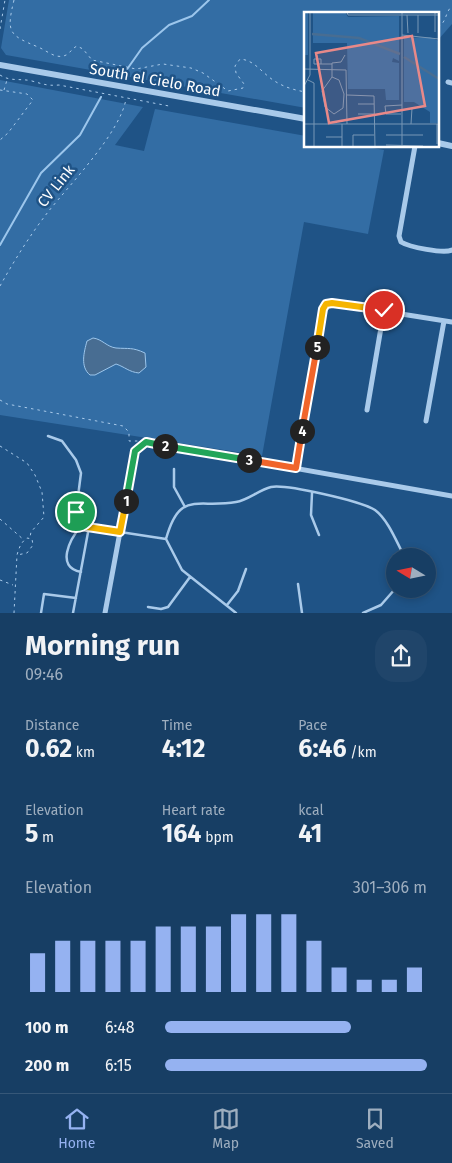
<!DOCTYPE html>
<html lang="en">
<head>
<meta charset="utf-8">
<style>
	:root { --surface:#173e64; --page:#20456a; --text:#f1f3f6; --muted:#9eaebf; --line:#365778; --accent:#95b2f1 }
	body { margin:0; font-family:"Fira Sans",sans-serif; background:var(--page); color:var(--text); height:100vh; display:flex; flex-direction:column; font-size:19px; white-space:nowrap }
	* { box-sizing:border-box; margin:0 }
	p { font-size:16px; color:var(--muted) }
	.icon { flex:none; width:28px; height:28px; fill:none; stroke:currentColor; stroke-width:2; stroke-linecap:round; stroke-linejoin:round }
	.map { position:relative; height:613px; overflow:hidden }
	.drawer { display:flex; flex-direction:column; background:var(--surface); flex:1 }
	.drawer>* { flex:none }
	.needle { width:32px; rotate:280deg }
	.controls { position:absolute; left:386px; top:548px; display:grid; gap:10px }
	.controls a { display:grid; place-items:center; width:50px; height:50px; border-radius:50%; background:var(--surface); box-shadow:0 2px 8px #0003,0 0 0 1px var(--line); font-size:25px }
	.pin { position:absolute; display:grid; place-items:center; width:42px; height:42px; color:#fff; margin:-21px; border:2px solid #fff; border-radius:50%; box-shadow:0 1px 5px #0007 }
	.km { position:absolute; width:25px; height:25px; margin:-12px; border-radius:50%; background:#222; color:#fff; font-size:14px; line-height:25px; text-align:center }
	.round { display:grid; place-items:center; flex:none; width:52px; height:52px; border-radius:20px; background:var(--page) }
	.summary { display:flex; align-items:center; justify-content:space-between; height:85px; padding:0 25px }
	h1 { font-size:28px; font-weight:700; line-height:38px }
	.figures { display:grid; grid-template-columns:repeat(3,1fr); gap:8px; height:85px; padding:5px 25px }
	.figures div { display:grid; align-content:center }
	.figures b { font-size:25px; font-weight:700 }
	.figures small { font-size:14px; font-weight:400 }
	.figures p { font-size:14px }
	.chart { height:140px; padding:10px 25px }
	.chart p { display:flex; justify-content:space-between }
	.chart svg { width:100%; height:90px; margin-top:5px; stroke:var(--accent); stroke-width:6 }
	ul { padding:0 25px; list-style:none; font-size:16px }
	li { display:grid; grid-template-columns:80px 60px 1fr; align-items:center; height:38px }
	li i { height:12px; border-radius:6px; background:var(--accent) }
	.menu { display:flex; justify-content:space-around; align-items:center; height:70px; border-top:1px solid var(--line); background:var(--surface); font-size:14px; color:var(--muted) }
	.menu a { display:grid; justify-items:center; gap:2px }
	.menu .current { color:var(--accent) }
	.map>svg:first-child { display:block }
	.green { fill:#336da4 }
	.water { fill:#486d92; stroke:#9cc6ec }
	.lines { fill:none; stroke-linecap:round; stroke-linejoin:round }
	.stream { stroke:#9cc6ec; stroke-width:2 }
	.path { stroke:#a9caea; stroke-width:1; stroke-dasharray:2.5 4; stroke-linecap:butt }
	.service { stroke:#a9caea; stroke-width:2.5 }
	.minor { stroke:#a9caea; stroke-width:5 }
	.tertiary { stroke:#a9caea; stroke-width:6 }
	.split-1-casing { stroke:#fff; stroke-width:10 }
	.split-2-casing { stroke:#fff; stroke-width:10 }
	.split-3-casing { stroke:#fff; stroke-width:10 }
	.split-4-casing { stroke:#fff; stroke-width:10 }
	.split-5-casing { stroke:#fff; stroke-width:10 }
	.split-6-casing { stroke:#fff; stroke-width:10 }
	.split-1 { stroke:#f5b400; stroke-width:6 }
	.split-2 { stroke:#22a559; stroke-width:6 }
	.split-3 { stroke:#22a559; stroke-width:6 }
	.split-4 { stroke:#f0652b; stroke-width:6 }
	.split-5 { stroke:#f0652b; stroke-width:6 }
	.split-6 { stroke:#f5b400; stroke-width:6 }
	.labels { text-anchor:middle; stroke-width:5; stroke-linejoin:round; paint-order:stroke }
	.street-label { font-size:15px; fill:#fff; stroke:#1f5386 }
	.inset-river { fill:none; stroke:#486d92; stroke-width:2.5 }
	.inset-road { fill:none; stroke:#7998b6; stroke-width:1 }
	.view { fill:#e88989; fill-opacity:0.15; stroke:#e88989; stroke-width:2.5 }
	.inset-edge { fill:none; stroke:#fff; stroke-width:2.5 }
</style>
</head>
<body>
<div class="map">
<svg width="452" height="613" viewBox="0 0 452 613">
	<rect width="100%" height="100%" fill="#1f5386"/>
	<path class="green" d="M9,0H452V24L438,40V14H306V108L6,55L1,48Z
		M0,80L143,107L115,145L144,151L155,109L306,136V146H361L384,150L368,234L304,222L262,456L0,415Z"/>
	<path class="water" d="M93,338C102,339 107,347 116,348C129,349 132,347 145,353L146,367L139,373C129,372 125,367 116,364L95,375H90C80,367 84,352 87,341Z"/>
	<g class="lines">
		<path class="stream" d="M123,75L142,48L169,25L192,16L209,0
			M0,245L41,173L80,135L101,97"/>
		<path class="path" d="M14,0C6,33 9,35 38,47C48,51 57,61 68,54C71,51 73,48 77,46L83,49L92,60L136,69L163,64L191,68L203,73L228,91L243,88L244,84L236,73L235,66L240,59C253,60 260,70 269,77C280,86 293,90 306,92
			M438,27C447,22 445,12 452,6
			M0,29L5,0
			M0,75C11,82 20,78 32,81C43,84 47,86 59,85L169,106
			M0,90L27,94L33,100L8,133L0,140
			M4,90L7,80
			M0,286C14,261 30,235 48,212C71,183 120,133 126,99
			M0,400L7,404L123,426L129,432V441H139
			M0,446L27,463L35,475L42,492L44,517L31,532L30,537
			M0,519L24,540
			M0,580L13,585
			M14,613L17,555C19,548 21,542 27,538L32,539L33,545L27,553L17,555"/>
		<path class="service" d="M48,436L62,441L76,460L81,473L76,512L81,526L166,539
			M174,469V487L185,507
			M312,493L311,515L319,535
			M81,572C55,567 70,539 81,526
			M298,584L302,613
			M227,605L238,591L246,569
			M148,607L161,609L168,607L190,577
			M41,613L44,594L76,598
			M73,613L89,527
			M236,613L182,570L166,539C180,489 197,509 236,502C248,500 259,490 271,487C286,484 361,501 375,510C387,519 395,538 402,552V556
			M363,613L381,605L395,589"/>
		<path class="minor" d="M448,82L452,83
			M415,146L399,236L401,242C409,247 444,254 452,250
			M367,410L384,310
			M426,421L444,321
			M296,468L323,309L326,305L332,303L452,322
			M105,613L135,451L146,442L452,496"/>
		<path class="tertiary" d="M0,65L306,119
			M438,143L452,146"/>
	</g>
	<g class="lines">
		<defs>
			<path id="split-1" d="M76,512L81,526L120,532L126,501"/>
			<path id="split-2" d="M126,501L135,451L146,442L165,446"/>
			<path id="split-3" d="M165,446L249,460"/>
			<path id="split-4" d="M249,460L296,468L302,431"/>
			<path id="split-5" d="M302,431L317,347"/>
			<path id="split-6" d="M317,347L323,309L326,304L332,303L384,310"/>
		</defs>
		<use href="#split-1" class="split-1-casing"/>
		<use href="#split-2" class="split-2-casing"/>
		<use href="#split-3" class="split-3-casing"/>
		<use href="#split-4" class="split-4-casing"/>
		<use href="#split-5" class="split-5-casing"/>
		<use href="#split-6" class="split-6-casing"/>
		<use href="#split-1" class="split-1"/>
		<use href="#split-2" class="split-2"/>
		<use href="#split-3" class="split-3"/>
		<use href="#split-4" class="split-4"/>
		<use href="#split-5" class="split-5"/>
		<use href="#split-6" class="split-6"/>
	</g>
	<g class="labels">
		<g class="street-label">
			<text transform="translate(155 80) rotate(10)" y="5">South el Cielo Road</text>
			<text transform="translate(56 186) rotate(-51)" y="5">CV Link</text>
		</g>
	</g>
	<g transform="translate(304 12)">
		<rect width="135" height="135" fill="#1f5386"/>
		<path d="M0,0H4V43H0ZM9,0H41L44,5L95,4V49L89,46L88,50L95,51V88H82L81,77H44L43,31H9ZM126,25L135,29V111H126V100L110,90H100V26Z" fill="#336da4"/>
		<path class="inset-river" d="M8,22L55,26L96,42M100,45L135,67"/>
		<path class="inset-road" d="M43,0L44,3H135M131,0V20M103,3L104,21M114,21V3M98,23L135,27M17,52V47H10V52H28M0,57L42,58L43,112M28,65L35,68L40,82L39,96L30,102L21,95L18,79L28,65V51L37,50L41,43M4,68L10,71V135M0,74L6,63V0M43,83L70,84L71,135M54,92H70M54,102H70M97,102H82L81,94L98,93M0,112H135M38,112V135M107,112L108,96M82,123H119M22,125H38M133,132V112M82,133L119,134M49,135V123H70M98,135V0"/>
		<path class="view" d="M108,24L121,94L25,111L12,41Z"/>
		<rect width="135" height="135" class="inset-edge"/>
	</g>
</svg>
<div class="controls">
<a><svg class="needle" viewBox="-14 -14 28 28"><path d="M0-13l5 13h-10z" fill="#e53935"/><path d="M0 13l5-13h-10z" fill="#9eaebf"/></svg></a>
</div>
<div class="pin" style="left:76px;top:512px;background:#1e9e55"><svg class="icon" aria-label="arrive" viewBox="0 0 24 24"><path d="M6 21V4h12l-3 4 3 4H6"/></svg></div>
<div class="pin" style="left:384px;top:310px;background:#d93025"><svg class="icon" aria-label="check" viewBox="0 0 24 24"><path d="M5 12l5 5 9-10"/></svg></div>
<b class="km" style="left:126px;top:501px">1</b>
<b class="km" style="left:165px;top:446px">2</b>
<b class="km" style="left:249px;top:460px">3</b>
<b class="km" style="left:302px;top:431px">4</b>
<b class="km" style="left:317px;top:347px">5</b>
</div>
<section class="drawer">
<div class="summary"><div><h1>Morning run</h1><p>09:46</p></div><a class="round"><svg class="icon" aria-label="share" viewBox="0 0 24 24"><path d="M12 15V3M7 8l5-5 5 5M5 13v7h14v-7"/></svg></a></div>
<div class="figures">
<div><p>Distance</p><b>0.62<small> km</small></b></div>
<div><p>Time</p><b>4:12</b></div>
<div><p>Pace</p><b>6:46<small> /km</small></b></div>
</div>
<div class="figures">
<div><p>Elevation</p><b>5<small> m</small></b></div>
<div><p>Heart rate</p><b>164<small> bpm</small></b></div>
<div><p>kcal</p><b>41</b></div>
</div>
<div class="chart"><p><span>Elevation</span>301–306 m</p>
<svg viewBox="0 0 160 44" preserveAspectRatio="none"><path d="M5 44V25M15 44V19M25 44V19M35 44V19M45 44V19M55 44V12M65 44V12M75 44V12M85 44V6M95 44V6M105 44V6M115 44V19M125 44V32M135 44V38M145 44V38M155 44V32"/></svg>
</div>
<ul>
<li><b>100 m</b>6:48<i style="width:71%"></i></li>
<li><b>200 m</b>6:15<i style="width:100%"></i></li>
</ul>
</section>
<nav class="menu">
<a class="current"><svg class="icon" aria-label="home" viewBox="0 0 24 24"><path d="M3 11l9-7 9 7M6 9v11h12V9"/></svg>Home</a>
<a><svg class="icon" aria-label="map" viewBox="0 0 24 24"><path d="M3 6l6-2 6 2 6-2v14l-6 2-6-2-6 2zM9 4v14M15 6v14"/></svg>Map</a>
<a><svg class="icon" aria-label="saved" viewBox="0 0 24 24"><path d="M7 4h10v16l-5-4-5 4z"/></svg>Saved</a>
</nav>
</body>
</html>
